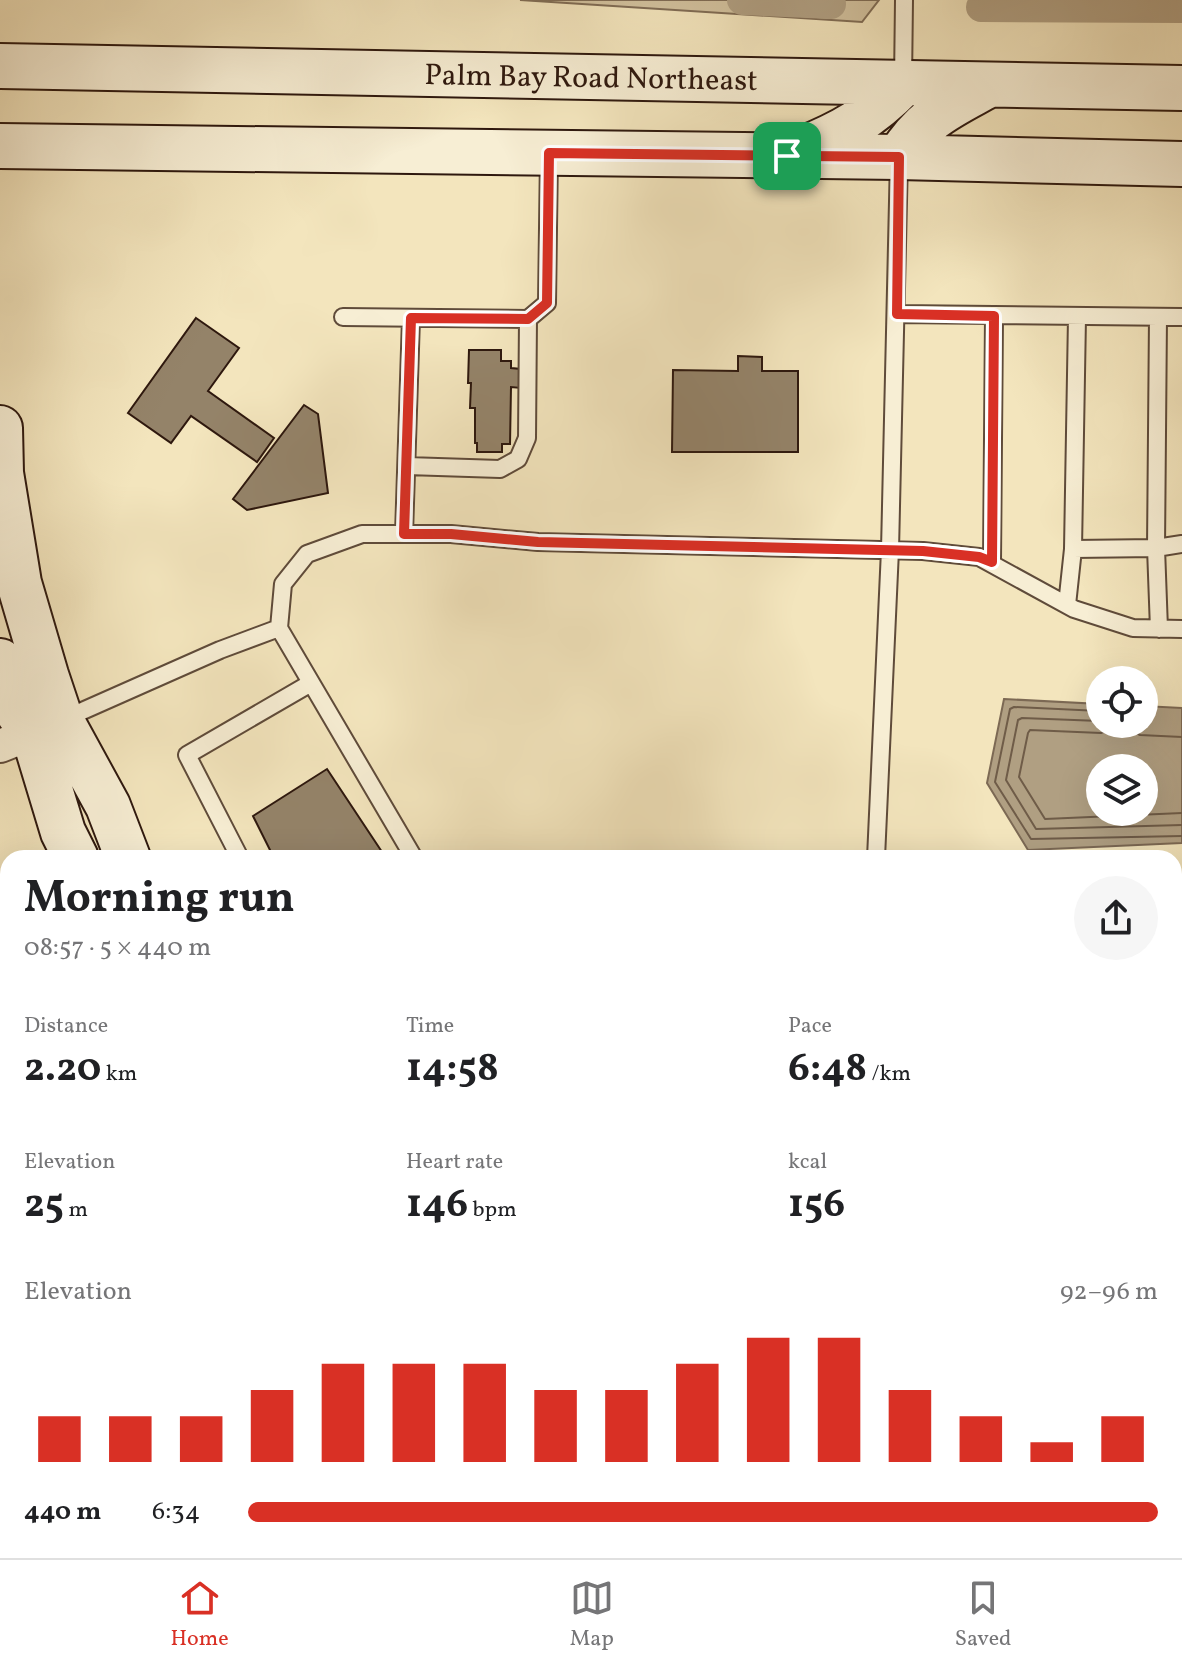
<!DOCTYPE html>
<html lang="en">
<head>
<meta charset="utf-8">
<style>
	:root { --surface:#fff; --page:#f6f6f6; --text:#202124; --muted:#757577; --line:#e0e0e0; --accent:#d93025 }
	body { margin:0; font-family:Vollkorn,serif; background:var(--page); color:var(--text); height:100vh; display:flex; flex-direction:column; font-size:30px; white-space:nowrap }
	* { box-sizing:border-box; margin:0 }
	p { font-size:26px; color:var(--muted) }
	.icon { flex:none; width:44px; height:44px; fill:none; stroke:currentColor; stroke-width:2; stroke-linecap:round; stroke-linejoin:round }
	.map { position:relative; flex:1; overflow:hidden }
	.drawer { position:absolute; left:0px; top:850px; width:1182px; height:708px; display:flex; flex-direction:column; background:var(--surface); border-radius:24px 24px 0 0; box-shadow:0 8px 32px #0002 }
	.drawer>* { flex:none }
	.buttons { position:absolute; left:1086px; top:666px; display:grid; gap:16px }
	.buttons a { display:grid; place-items:center; width:72px; height:72px; border-radius:50%; background:var(--surface); box-shadow:0 8px 32px #0002; font-size:40px }
	.pin { position:absolute; display:grid; place-items:center; width:68px; height:68px; color:#fff; margin:-34px; border-radius:16px; box-shadow:0 4px 12px #0006 }
	.round { display:grid; place-items:center; flex:none; width:84px; height:84px; border-radius:42px; background:var(--page) }
	.head { display:flex; align-items:center; justify-content:space-between; height:136px; padding:0 24px }
	h1 { font-size:44px; font-weight:700; line-height:60px }
	.stats { display:grid; grid-template-columns:repeat(3,1fr); gap:12px; height:136px; padding:8px 24px }
	.stats div { display:grid; align-content:center }
	.stats b { font-size:40px; font-weight:700 }
	.stats small { font-size:22px; font-weight:400 }
	.stats p { font-size:22px }
	.chart { height:224px; padding:16px 24px }
	.chart p { display:flex; justify-content:space-between }
	.chart svg { width:100%; height:144px; margin-top:8px; stroke:var(--accent); stroke-width:6 }
	ul { padding:0 24px; list-style:none; font-size:26px }
	li { display:grid; grid-template-columns:128px 96px 1fr; align-items:center; height:60px }
	li i { height:20px; border-radius:10px; background:var(--accent) }
	.dock { display:flex; justify-content:space-around; align-items:center; height:112px; border-top:2px solid var(--line); background:var(--surface); font-size:22px; color:var(--muted) }
	.dock a { display:grid; justify-items:center; gap:4px }
	.dock .on { color:var(--accent) }
	.map>svg:first-child { display:block }
	.green { fill:#d2c29f; stroke:#806d56; stroke-width:2 }
	.water { fill:#b09f82; stroke:#7c6954; stroke-width:2; fill-rule:evenodd }
	.lines { fill:none; stroke-linecap:round; stroke-linejoin:round }
	.shore { stroke:#6f5c48; stroke-width:2 }
	.canal { stroke:#b09f82; stroke-width:30 }
	.building { fill:#948369; stroke:#2e180e; stroke-width:2 }
	.lane-casing { stroke:#5f4b3a; stroke-width:20 }
	.street-casing { stroke:#5f4b3a; stroke-width:36 }
	.secondary-casing { stroke:#2e180e; stroke-width:48 }
	.lane { stroke:#f7eed4; stroke-width:16 }
	.street { stroke:#f7eed4; stroke-width:32 }
	.secondary { stroke:#f7eed4; stroke-width:44 }
	.route-casing { stroke:#fff; stroke-width:16 }
	.route { stroke:#d93025; stroke-width:10 }
	.labels { text-anchor:middle; stroke-width:7; stroke-linejoin:round; paint-order:stroke }
	.street-label { font-size:30px; fill:#2e180e; stroke:#f7eed4 }
</style>
</head>
<body>
<div class="map">
<svg width="1182" height="1558" viewBox="0 0 1182 1558">
	<rect width="100%" height="100%" fill="#f3e5bd"/>
	<filter id="stains"><feTurbulence type="fractalNoise" baseFrequency=".0025" numOctaves="4"/><feColorMatrix values="0 0 0 0 .2 0 0 0 0 .09 0 0 0 0 .02 0 0 0 .5 -.17"/></filter>
	<radialGradient id="worn" r=".72"><stop offset=".6" stop-color="#630" stop-opacity="0"/><stop offset="1" stop-color="#630" stop-opacity=".3"/></radialGradient>
	<path class="green" d="M520,0H879L862,22Z
		M8,880V1550H161L154,1558H0V881Z
		M204,1550H269L263,1558H197Z
		M286,1550H762L781,1558H280Z
		M799,1550H966L964,1558H817Z"/>
	<path class="water" d="M1004,699L1100,704V724H1144V706L1182,708V843L1028,850L987,783ZM1100,768H1144V812H1100Z"/>
	<g class="lines">
		<path class="shore" d="M1100,711L1014,707L1010,709L995,782L1031,839L1182,836
			M1100,721L1022,718L1018,720L1006,780L1036,829L1182,825
			M1182,737L1140,735L1121,725L1101,733L1030,730L1028,733L1019,777L1045,819L1182,813"/>
		<path class="canal" d="M742,0L831,4
			M981,7L1182,8"/>
	</g>
	<path class="building" d="M196,318L239,348L208,391L274,438L257,462L191,416L171,443L128,413Z
		M469,350H501V361H511V368L521,369V388L511,387L510,444H502V452H477V443H475V408H470L471,383H468Z
		M738,356L762,357V371H798V452H672L673,370L738,371Z
		M304,405L318,414L328,493L247,510L233,499Z
		M327,769L386,858H274L253,816Z
		M1174,948L1182,949V1035H1174Z
		M1174,1087H1182V1416L1174,1415Z"/>
	<g class="lines">
		<defs>
			<path id="lane" d="M903,82L904,0
				M897,314L1182,317
				M343,317L528,319L547,303L549,154
				M407,466L500,469L518,459L527,438L528,319
				M404,534L411,318
				M1073,549L1156,548L1158,317
				M992,562L994,316
				M1067,605L1073,549L1077,317
				M279,628L414,858
				M1159,629L1156,548L1182,544
				M62,720L220,650L279,628L283,584L307,554L362,534H451L538,542L923,551L979,557L1074,609L1133,628L1182,629
				M240,858L187,755L311,683
				M876,858L890,550L899,158
				M1174,913L1182,914
				M0,918L8,932
				M1174,1055L1182,1056
				M0,1158L8,1153
				M0,1420L8,1432
				M108,1550L119,1558
				M47,1558L52,1550"/>
			<path id="street" d="M0,746L33,733
				M175,1558L182,1550"/>
			<path id="secondary" d="M0,66L1182,88
				M0,146L899,157L1182,164
				M800,150C843,133 871,117 903,84
				M899,157C924,117 947,108 987,86
				M0,428L1,473L19,583L46,675L61,720L108,806L128,858
				M0,661L19,714L33,733L63,832L76,858
				M1174,1499L1182,1500
				M1174,1532H1182"/>
		</defs>
		<use href="#lane" class="lane-casing"/>
		<use href="#street" class="street-casing"/>
		<use href="#secondary" class="secondary-casing"/>
		<use href="#lane" class="lane"/>
		<use href="#street" class="street"/>
		<use href="#secondary" class="secondary"/>
	</g>
	<g class="lines">
		<defs>
			<path id="route" d="M549,153L899,157L897,314L994,316L992,562L979,557L923,551L538,542L451,534H404L411,318L528,319L547,303Z"/>
		</defs>
		<use href="#route" class="route-casing"/>
		<use href="#route" class="route"/>
	</g>
	<g class="labels">
		<g class="street-label">
			<text transform="translate(591 77) rotate(1)" y="10">Palm Bay Road Northeast</text>
		</g>
	</g>
	<rect width="100%" height="100%" filter="url(#stains)"/>
	<rect width="100%" height="100%" fill="url(#worn)"/>
</svg>
<div class="buttons">
<a><svg class="icon" aria-label="locate" viewBox="0 0 24 24"><circle cx="12" cy="12" r="6"/><path d="M12 2v4M12 18v4M2 12h4M18 12h4"/></svg></a>
<a><svg class="icon" aria-label="layers" viewBox="0 0 24 24"><path d="M12 4l9 5-9 5-9-5zM3 14l9 5 9-5"/></svg></a>
</div>
<div class="pin" style="left:787px;top:156px;background:#1e9e55"><svg class="icon" aria-label="arrive" viewBox="0 0 24 24"><path d="M6 21V4h12l-3 4 3 4H6"/></svg></div>
<section class="drawer">
<div class="head"><div><h1>Morning run</h1><p>08:57 · 5 × 440 m</p></div><a class="round"><svg class="icon" aria-label="share" viewBox="0 0 24 24"><path d="M12 15V3M7 8l5-5 5 5M5 13v7h14v-7"/></svg></a></div>
<div class="stats">
<div><p>Distance</p><b>2.20<small> km</small></b></div>
<div><p>Time</p><b>14:58</b></div>
<div><p>Pace</p><b>6:48<small> /km</small></b></div>
</div>
<div class="stats">
<div><p>Elevation</p><b>25<small> m</small></b></div>
<div><p>Heart rate</p><b>146<small> bpm</small></b></div>
<div><p>kcal</p><b>156</b></div>
</div>
<div class="chart"><p><span>Elevation</span>92–96 m</p>
<svg viewBox="0 0 160 44" preserveAspectRatio="none"><path d="M5 44V30M15 44V30M25 44V30M35 44V22M45 44V14M55 44V14M65 44V14M75 44V22M85 44V22M95 44V14M105 44V6M115 44V6M125 44V22M135 44V30M145 44V38M155 44V30"/></svg>
</div>
<ul>
<li><b>440 m</b>6:34<i style="width:100%"></i></li>
</ul>
</section>
</div>
<nav class="dock">
<a class="on"><svg class="icon" aria-label="home" viewBox="0 0 24 24"><path d="M3 11l9-7 9 7M6 9v11h12V9"/></svg>Home</a>
<a><svg class="icon" aria-label="map" viewBox="0 0 24 24"><path d="M3 6l6-2 6 2 6-2v14l-6 2-6-2-6 2zM9 4v14M15 6v14"/></svg>Map</a>
<a><svg class="icon" aria-label="saved" viewBox="0 0 24 24"><path d="M7 4h10v16l-5-4-5 4z"/></svg>Saved</a>
</nav>
</body>
</html>
